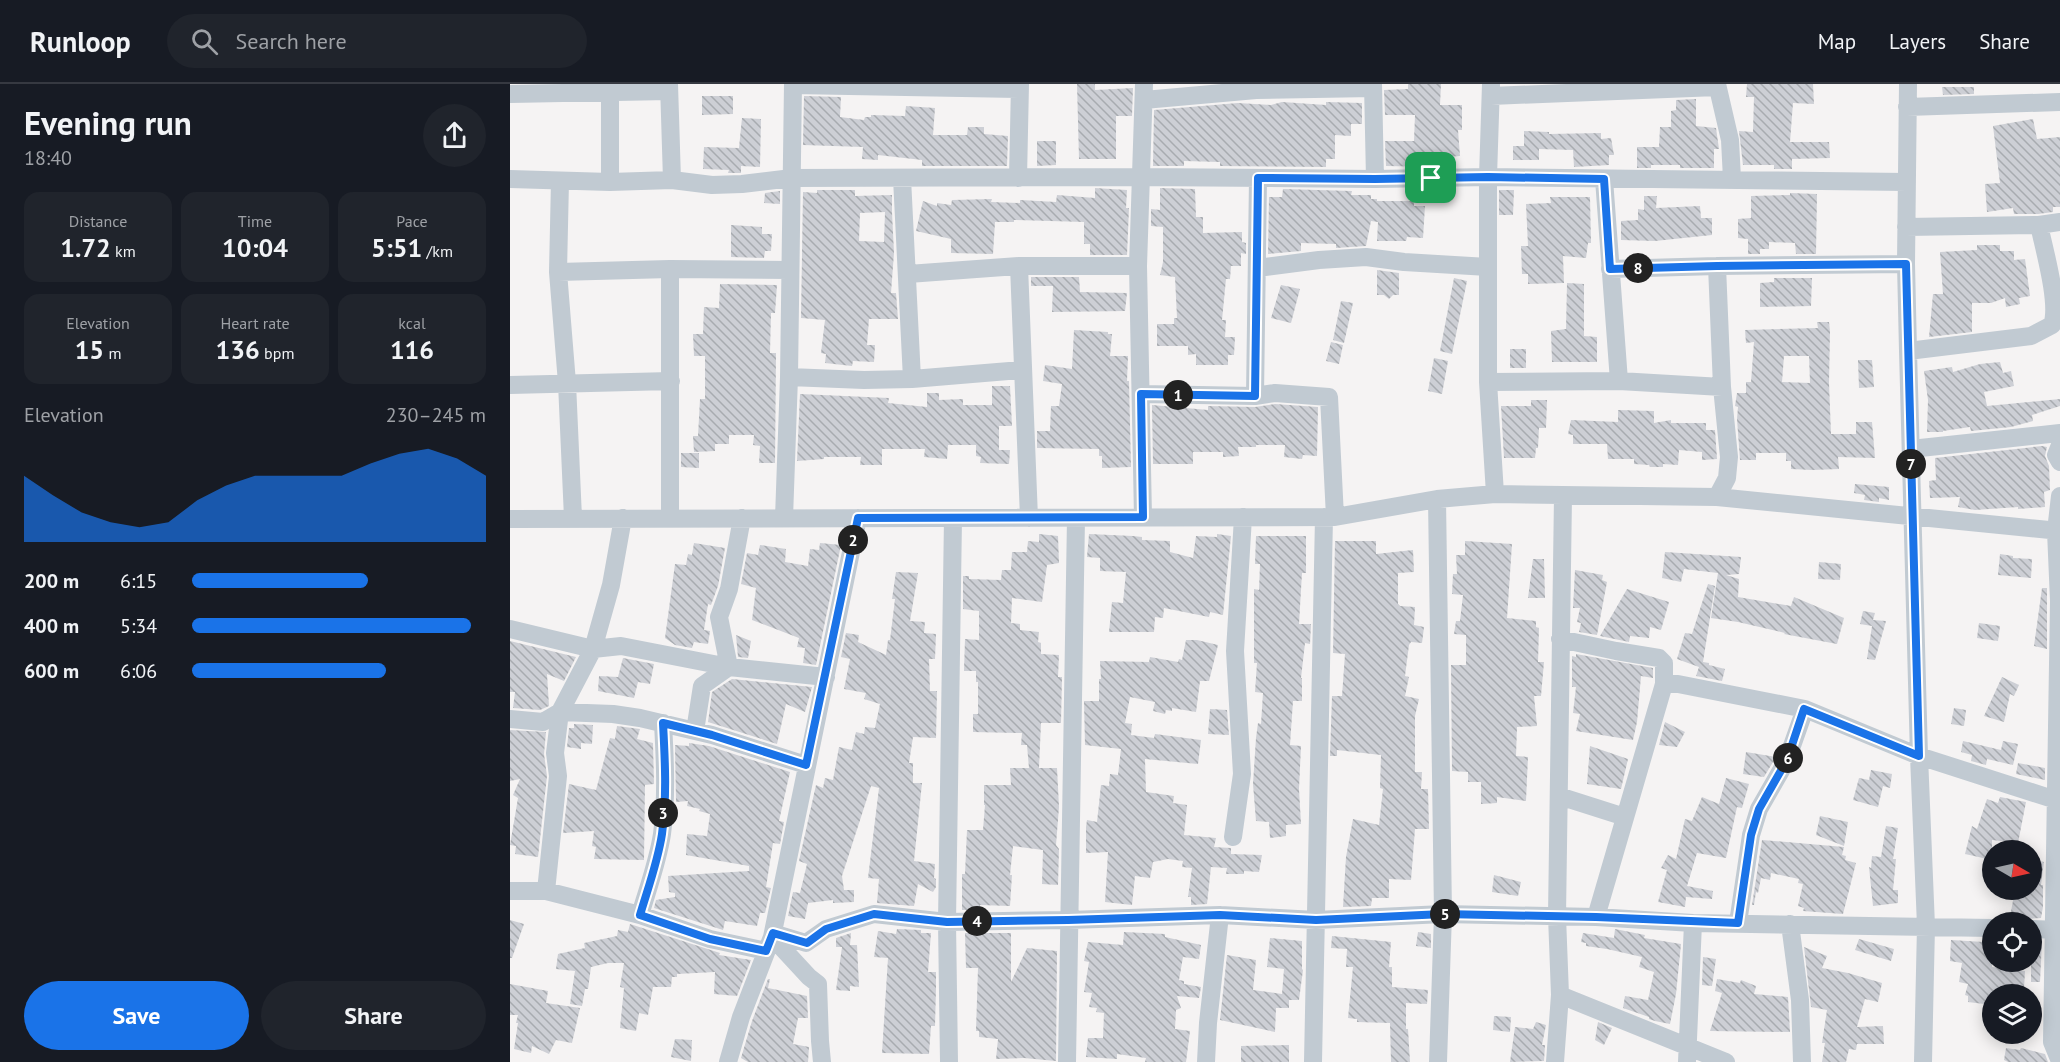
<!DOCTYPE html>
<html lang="en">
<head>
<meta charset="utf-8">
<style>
	:root { --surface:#171b24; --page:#20242c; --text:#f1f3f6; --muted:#9ea1a6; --line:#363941; --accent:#1a73e8 }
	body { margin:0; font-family:"PT Sans",sans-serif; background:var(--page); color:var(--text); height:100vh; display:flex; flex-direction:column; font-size:22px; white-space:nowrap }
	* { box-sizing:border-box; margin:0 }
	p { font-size:20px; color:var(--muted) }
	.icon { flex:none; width:33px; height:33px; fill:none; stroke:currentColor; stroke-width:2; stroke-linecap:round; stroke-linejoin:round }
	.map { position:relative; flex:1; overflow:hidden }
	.details { display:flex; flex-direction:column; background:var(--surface); width:510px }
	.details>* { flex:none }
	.needle { width:39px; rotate:99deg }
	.buttons { position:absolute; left:1472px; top:756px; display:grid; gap:12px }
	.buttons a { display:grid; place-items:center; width:60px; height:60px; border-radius:50%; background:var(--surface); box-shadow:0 3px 15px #0003; font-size:30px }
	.pin { position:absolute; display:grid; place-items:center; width:51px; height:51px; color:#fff; margin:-26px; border-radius:12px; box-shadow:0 3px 9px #0006 }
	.km { position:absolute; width:30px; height:30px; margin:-15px; border-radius:50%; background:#222; color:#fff; font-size:16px; line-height:30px; text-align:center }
	.round { display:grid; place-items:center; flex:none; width:63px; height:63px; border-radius:32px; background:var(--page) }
	.overview { display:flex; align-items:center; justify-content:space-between; height:102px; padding:0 24px }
	h1 { font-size:33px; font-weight:600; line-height:45px }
	.metrics { display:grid; grid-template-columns:repeat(3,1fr); gap:9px; height:102px; padding:6px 24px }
	.metrics div { display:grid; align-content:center; border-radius:15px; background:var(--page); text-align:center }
	.metrics b { font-size:26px; font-weight:600 }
	.metrics small { font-size:16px; font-weight:400 }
	.metrics p { font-size:16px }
	.chart { height:168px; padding:12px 24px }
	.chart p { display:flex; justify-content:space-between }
	.chart svg { width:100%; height:108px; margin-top:6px; fill:var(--accent); opacity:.7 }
	.button { display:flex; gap:12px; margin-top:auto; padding:12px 24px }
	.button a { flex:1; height:69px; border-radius:36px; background:var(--accent); color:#fff; font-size:24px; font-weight:600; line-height:69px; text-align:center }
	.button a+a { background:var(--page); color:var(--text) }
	ul { padding:0 24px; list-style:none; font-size:20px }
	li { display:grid; grid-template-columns:96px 72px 1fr; align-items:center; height:45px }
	li i { height:15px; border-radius:8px; background:var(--accent) }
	header { display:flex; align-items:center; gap:36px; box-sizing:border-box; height:84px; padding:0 30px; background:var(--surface); border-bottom:2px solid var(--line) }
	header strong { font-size:28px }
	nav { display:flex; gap:33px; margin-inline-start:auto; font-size:21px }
	.search { width:420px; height:54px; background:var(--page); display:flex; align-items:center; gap:15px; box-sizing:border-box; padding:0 21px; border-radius:33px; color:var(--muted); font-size:22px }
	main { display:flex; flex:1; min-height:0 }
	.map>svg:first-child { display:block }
	.building { fill:url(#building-back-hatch); fill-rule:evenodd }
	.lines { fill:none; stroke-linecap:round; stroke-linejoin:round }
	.minor { stroke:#c1cad2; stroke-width:18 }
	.route-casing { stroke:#fff; stroke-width:12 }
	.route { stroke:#1a73e8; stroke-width:8 }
</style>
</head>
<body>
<header>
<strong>Runloop</strong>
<div class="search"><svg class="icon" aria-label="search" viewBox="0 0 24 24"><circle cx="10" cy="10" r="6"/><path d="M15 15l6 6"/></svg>Search here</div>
<nav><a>Map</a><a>Layers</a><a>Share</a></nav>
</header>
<main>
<section class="details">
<div class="overview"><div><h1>Evening run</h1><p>18:40</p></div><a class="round"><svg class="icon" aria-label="share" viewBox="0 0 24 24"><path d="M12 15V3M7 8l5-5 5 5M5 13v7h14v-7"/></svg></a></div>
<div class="metrics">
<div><p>Distance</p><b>1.72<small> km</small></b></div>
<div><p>Time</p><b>10:04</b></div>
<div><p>Pace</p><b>5:51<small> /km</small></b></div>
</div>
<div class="metrics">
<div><p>Elevation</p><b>15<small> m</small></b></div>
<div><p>Heart rate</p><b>136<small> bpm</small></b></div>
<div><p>kcal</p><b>116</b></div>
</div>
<div class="chart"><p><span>Elevation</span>230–245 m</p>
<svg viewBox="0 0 160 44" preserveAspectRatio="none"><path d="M0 44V17L10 25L20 32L30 36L40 38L50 36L60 27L70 21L80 17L90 17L100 17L110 17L120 12L130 8L140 6L150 10L160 17V44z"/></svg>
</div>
<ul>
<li><b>200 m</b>6:15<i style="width:60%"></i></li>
<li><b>400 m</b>5:34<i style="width:95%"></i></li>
<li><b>600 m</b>6:06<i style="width:66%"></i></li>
</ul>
<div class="button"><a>Save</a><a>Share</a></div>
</section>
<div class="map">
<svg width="1550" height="978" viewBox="0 0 1550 978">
	<defs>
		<pattern id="building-back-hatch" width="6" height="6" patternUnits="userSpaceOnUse" patternTransform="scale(1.5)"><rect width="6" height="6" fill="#cdcfd5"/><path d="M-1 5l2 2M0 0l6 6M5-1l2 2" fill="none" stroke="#a8abb0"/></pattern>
	</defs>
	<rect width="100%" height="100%" fill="#f5f3f3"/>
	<path class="building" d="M567,0H585V6L623,4L622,32H606V75H569Z
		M898,0H931L930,21H952V46H948L950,72L926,74V83L876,82L875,57H904L905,31H875L874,6L898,5Z
		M1237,0H1303L1304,20L1283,19L1280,58H1319L1320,74L1282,75V85H1264V81H1233L1229,47L1243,48L1244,13H1236Z
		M1432,3H1464V10L1433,11Z
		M192,12H223V30L192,31Z
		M294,12L331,13L330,33L354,36L355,33H361V31L395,32L396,22L425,24L423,51H457L458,43H474V50L498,52L497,82H412V76L368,71V76L352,75L353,63L293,61Z
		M1186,15V42L1206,44L1209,65H1204V84H1170V81H1141V84H1127V63H1149L1150,43H1161V27L1166,26V16Z
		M772,18L816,21V18L852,19V40H841V52L825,51V75H816V83L710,82V78L674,77V82H643L644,26L728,19L761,21Z
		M232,34L251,35L250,83L231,82V89H218L219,86L193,85L194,63L229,64Z
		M1523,35L1527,55L1550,53V123H1543V128L1528,130H1504L1503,124L1477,128L1475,100L1490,99L1483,42Z
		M1014,47L1039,48V50L1091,49V55L1101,54L1104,71H1099V81L1064,83L1063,66L1029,65V76H1003V62H1014Z
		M527,57H546V81L527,82Z
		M585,104L617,106L616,124H619L617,171H580V160H574V138L504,136V138H485L483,170L441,169V155L406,147L413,117L427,122V119L441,121L442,116L482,115L481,118L510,119V116L546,118L547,111L585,114Z
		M650,104L685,105L686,133H693V149L732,148V158L736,159V170L731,169V182H721L720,195H716L712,236H716L715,253H725L724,271H718V281H686V270L678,271V262H647V240H664V234H667L665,193L650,191L653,178V143L641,142V125L650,126Z
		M773,105L842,107L841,111H861V115H867V117H904V122H915L913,154L897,153L896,157H867L868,138L861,137L856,162L826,164V160L791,159V167L758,170L759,113H772Z
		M307,106H345V112L382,111V128H381H382L384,169L381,209H386L388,235H359L357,261H365L364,278L343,277L342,282L315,279L316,270L311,269L315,236L291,234L293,108L307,109ZM375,128L374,158L349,157L350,129Z
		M989,106H1004L1003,131H989Z
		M270,107V120L254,119L255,109Z
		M1280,109L1307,110L1306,170H1286L1285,159L1259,158V165H1250V170H1238V155L1228,154V135L1241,134V112L1280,111Z
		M1134,112H1147L1146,124L1190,122L1191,134H1202V151L1145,157L1111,156V137L1128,136V125L1134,126Z
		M1040,113H1080L1081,159H1078L1076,174L1053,172L1054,199L1018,200V190H1012L1011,162H1018L1016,120L1041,119Z
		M221,141L252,143V150H262L261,167H255L254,174L221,173Z
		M1467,161H1490V167H1504V176L1515,175L1520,212L1509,214L1510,220L1496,223L1495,214L1481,219H1462V248L1419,253L1423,210H1433L1430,168L1467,166Z
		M867,186L889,189V211H883L879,215L874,211H867Z
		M521,193H569L570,208L617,209L615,227L542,228L543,202H521Z
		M944,194L957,197L942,270L930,267Z
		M1264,194H1302L1301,222L1250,223V199L1264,198Z
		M1057,199L1074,200V252L1087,253V278H1042L1041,247L1056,245Z
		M210,200L267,201L265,229H261L260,269H266L265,379H249L250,362L243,361L244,351H219V360H205V367L184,368L183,352H188L190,315H195V272H184L183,250H193L194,223L209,224Z
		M771,201L790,205L781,239L761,234Z
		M831,217L843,219L834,259L823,256Z
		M1307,238H1319L1320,247L1319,299L1321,350H1346V338H1362L1365,374L1328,373L1329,385L1302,386L1281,385V377H1276V369H1246V376H1230L1227,335L1228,323L1225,322L1227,309H1236V298H1241L1244,258L1236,259L1235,246L1308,244ZM1274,272H1299L1300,299L1272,298Z
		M564,246L598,248V250H602L600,272H618L617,297H619L621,383L592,384V372H589V365L527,364V347H540L541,322H549L552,300L533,297L535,281L562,285Z
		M821,258L833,261L829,280L816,277Z
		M1000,265H1016V284H1000Z
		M924,274L938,277L932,310L918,307Z
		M1348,276H1362L1364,303L1349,304Z
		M1490,278L1493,289L1501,287L1504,302L1474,308L1477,322L1550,315V322L1522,331L1523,337L1501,343L1461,347L1460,343L1433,347V348H1417L1418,316L1414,287L1442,283L1443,288L1470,280Z
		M482,302H500L502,342H489V366H500L499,380L470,379L471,373L466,372V361H438L437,375L414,373L415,365H372V381H350L351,373H314V375L287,377L290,310L379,314L378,319L417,323V309H429V316L453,315V321H482Z
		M1021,316H1037L1036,344H1029L1028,364H1026L1025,374H994L991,322H1021Z
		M765,320L808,323L807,372L793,371L792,375L774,373L775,361H746V363H728L729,372L713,373V368H683V380H643L642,321L698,326V322L745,323Z
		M1108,326L1144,327V339L1161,336V339H1196V346H1205L1207,375L1192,376V368L1169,366L1168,381L1153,380V383H1140L1139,381L1124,380V375H1098L1097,360H1063V351L1058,350L1061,336L1108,338Z
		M1532,362L1537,363L1535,372L1539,382L1540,406L1534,408L1535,423L1508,425V423L1465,426L1448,423L1450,413L1420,414L1419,397L1426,396L1425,374Z
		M171,369H189V384L171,383Z
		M1345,400L1379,403V416L1369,414V418L1354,416L1355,411L1344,409Z
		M529,450L548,452L549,479L537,481L532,518L502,514L501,539L510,540V546L529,548L528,558L531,559V570L549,571L548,593H552L551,639H531L529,684H547L549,723L546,761L549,765L548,801L532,800L533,766L503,762L500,791H502L500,822L470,821V826H452V790H455L457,746H473L475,721H474V701H501L500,684H519L517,661H511L512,649L463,648V630H468V598H466V587H454L455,555L469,556V527L453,525V492H459V495L491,496L492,486H501L502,468H517L518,457L529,458Z
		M579,450L623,452L632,453V456L660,457V468L683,474L686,452L707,453V450L721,452L713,531L700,528L699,533L654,524L653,534L645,533L644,548H599L602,518L613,519L616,488L590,487V474L577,473Z
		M746,452H796V489H792L789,540H801L800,560L795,559L791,594H792V617H783L780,661L791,662L789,705L791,740L776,741V752L760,754L759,738L746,737L743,700L746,654L748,639L751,640L753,609L745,608L747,579H744V505L749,506L750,480H745Z
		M825,457H866V470L903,466L904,488L888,489V520L890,522L905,523L904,541L914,543L912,559L901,558L899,561L895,592L899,593L895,612L909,615L905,632V688H912L911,705H918L919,745H905L901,796L879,795V814H862L861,822L833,823L836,773L843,735L869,741L873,705L870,704L871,671L827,666V672H820L822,612H832L835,570L823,569Z
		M955,457L1002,460L997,534L1026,537V543L1029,544L1028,578H1034L1031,612H1024L1027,642L1007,643L1006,672L1018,673L1016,717L987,713V719L971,720V698H958V688L942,687L941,581H956V551L944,550L946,537H950L953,511L942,510L943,490H947L946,471H955Z
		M184,459L215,464L208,502L201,521L198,520L194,546L200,547L198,560L184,558L182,564L165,561L155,554L165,480L176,481L178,470L182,471Z
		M310,459L331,461L306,581L293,579L295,564L287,563L289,554L242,536L246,504L231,500L237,469L248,471L250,461L276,465L275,478L298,482L300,465L309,466Z
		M1155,468L1231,473L1229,490L1216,491L1229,495L1228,513L1281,522L1284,513L1334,534L1327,560L1274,550L1275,549L1228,538L1201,534L1208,489L1174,485L1171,498L1152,494Z
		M1490,470L1503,472V474L1522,475L1521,494L1488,491Z
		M1023,475H1034L1035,514H1018Z
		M1309,478L1331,480L1330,496L1308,495Z
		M1065,486L1093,491L1092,496L1097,498L1087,551L1069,548L1071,539L1067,538L1070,524H1063Z
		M386,488L408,489L400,537L415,538L414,549L426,550L425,575H419L420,607H427L426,654L403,653L399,679H403V699H412L404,777L425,780L424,794L426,795V803L423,808L408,800L404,822L367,819L369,795L358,794L369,704L361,702L332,792L334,806H344V818L323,819V816L298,819L295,835L278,832L283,808L290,809L297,780L289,777L306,701L313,704L315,694L323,696L329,663L342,666L346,648L354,650L355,643L365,644L370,620L354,615L356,609L334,605L340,575L331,573L336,549L349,551L348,558L376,571L378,556H380L385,515H382Z
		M1198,500L1205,502L1193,578L1199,579V581L1215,585L1212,597L1186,592L1189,583L1167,575L1175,549L1182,550Z
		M1532,504H1537V565L1524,562Z
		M1117,505L1159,518L1151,546L1140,543L1139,554L1120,552L1119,558L1090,552Z
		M1353,527L1365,529L1363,536L1376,537L1365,576L1357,575L1362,542L1350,540Z
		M1469,539L1490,542L1488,557L1467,554Z
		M226,551L241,557L238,574L228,573Z
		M676,556H687L708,561L699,597H690L686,628L662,624V627L656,626L655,630L643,627L645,618L620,613L615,639L622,640L621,651L644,654L645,650L691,656L688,680L635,675L636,708L664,712L663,719L677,721L674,751L706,754L704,763L721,764V770L752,771L749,788L734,787V790H716L717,784L701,783L697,820L681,821V813H678L682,784L672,783L673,777L658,775L643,778L640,794L625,792L622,821L595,818L598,768L576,769V743L577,736L587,738L591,701L599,702L600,690L608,691L611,665L575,661L574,617H589V595H591L590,577L639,578L640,573L668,578L669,575L672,576Z
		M0,557L66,573L54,597L37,590L39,622L30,626L3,624L5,608H0Z
		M1066,570L1143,584V594L1131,592L1127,638L1123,656L1066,647L1070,630L1063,629L1066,603H1062V572L1066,573Z
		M113,574L144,580L140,600L128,598L124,614L88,607L89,592L108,593Z
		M1492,593L1509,601L1504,612L1500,610L1494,638L1474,632Z
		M222,595L302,603L295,628L276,620L267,660L198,638L202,608Z
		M1444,624L1456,626L1454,642L1441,640Z
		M700,625L717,626L719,651L698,650Z
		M1155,638L1175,648L1167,663L1149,661Z
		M64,640L83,641L82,660L71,659V665L57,663L59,644H64Z
		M107,642L130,645L127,655L143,659L144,700L135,701L134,776L84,775L86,763L82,762L84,747L53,749L59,700L86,706L100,654L105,655Z
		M0,646L36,648L34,670L37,692L28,773L5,770L6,762L0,761L8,714L3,711L10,695L0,697Z
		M1453,657L1491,666L1493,657L1508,660L1503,681L1477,675L1476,681L1461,677L1462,671L1451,668Z
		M179,659L199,662L280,688L269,737L274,738L270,760L263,759L256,803L261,804L255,829H250L247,842L215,837L213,846L144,824L146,816L165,813V809L159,808L158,792L239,787V782L176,771L177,750L197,752L200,730L189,727L190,725L177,722L178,717L166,718L165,661L179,662Z
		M1080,662L1118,675L1111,705L1077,700Z
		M1236,668L1266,673L1254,693L1233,690Z
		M1508,679L1535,684V696L1506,690Z
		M1361,686L1382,690L1380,704L1373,702L1368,723L1343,716L1349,694L1359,696Z
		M1216,694L1239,700L1232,724L1227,723L1216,774L1187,769L1177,802L1203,807L1202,815L1176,813L1175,823L1148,818L1157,786L1151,784L1158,771L1166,775L1175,735L1182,737L1192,713L1209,720Z
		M1490,713L1516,718L1508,759L1482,756V776L1455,770L1462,742L1467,745L1477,715L1488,719Z
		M1310,732L1338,738L1334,762L1306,751Z
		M1376,742L1388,744L1383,775H1386L1383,806H1388V819L1363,822L1359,783L1361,784L1362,772L1371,773Z
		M1252,756L1334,763L1332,771L1336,772L1335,776L1346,779L1333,830L1293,827L1294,824L1288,822L1293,800L1288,799L1289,795L1261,789L1260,796L1251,794L1248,809L1246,808L1244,821H1242Z
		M1521,775L1534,778L1531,801H1533V823L1531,834L1516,835L1512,838H1499L1505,806H1521Z
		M984,791L1011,798L1008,812L982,808Z
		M0,836L14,840L2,874H0Z
		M120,840L210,869L209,871L241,876L227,912L204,910L205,888L167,890V893H162L161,903H143L138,931L129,929L126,947L110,944L114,904L110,903L114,879H98L81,883L78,905H75L72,922L60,920L65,887L46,885L48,870L75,864L74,859L107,852L108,846L118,848Z
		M387,845L411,846V849H421L418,888H426V904L425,942H421L419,970L372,969L378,874L364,873L368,847L386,850Z
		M1105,845L1135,851L1134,854L1171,860L1166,910L1160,940L1145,937L1139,935V933L1113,924L1115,912L1138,916L1144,888L1129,883L1132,873L1097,865L1076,862V859L1071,858L1073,849L1104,854Z
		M614,848L655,850V853L691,861L689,875L673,873L669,896L674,897V900L691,903L689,914L667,912L671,924L666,926L665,945L680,947L676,978H635L636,974L607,970V975L576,973L578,954H593L594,929L586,928L587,924L579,923L582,909L574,908L579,878L574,877L578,858L613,861Z
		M908,848L921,850V864L906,862Z
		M341,849L340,861H347L349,903L340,902V907L326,906L332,863H326V854Z
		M455,849H501V898L517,864L547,867L546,977L514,974L486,975L488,955L469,953V947H466L468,884H456Z
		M822,852L881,858L879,883H882V903L918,906L917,920L896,919V945H898L900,978H881L880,939L847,938V935L838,934L843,883H836L837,865L821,864Z
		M760,854L792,857V885L793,886L789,916H779V924H766L765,948L710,936L717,871L746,876L743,906L772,910L774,885L757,883Z
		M1349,855L1384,865L1381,877L1345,866Z
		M1441,856L1474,858L1473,863L1482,864V883L1515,887L1514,904L1494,902L1492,910H1482V921L1458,918V912L1455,911L1458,900L1449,898L1452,879L1440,877Z
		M1521,856L1532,857L1530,898H1521Z
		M1294,863L1317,872L1312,884L1338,889L1372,899L1368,918L1355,915L1347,943L1373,942L1374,960H1347L1346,966L1339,965L1336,978H1312L1315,959H1312L1317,926L1301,923Z
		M1193,873L1206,875L1202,902L1192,901Z
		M258,895H260L258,904L297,912L298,934H288L283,960L299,963L298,978H238L231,974L242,937Z
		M1207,895L1230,899L1231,896L1246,902L1244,910L1278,913L1280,948L1200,947L1212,909L1205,907Z
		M0,900L38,907L36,919L70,924L62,959L46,956L39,970L22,962L21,969L4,965L8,939H6L8,931H0Z
		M984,932L1001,933L1000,948L983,946Z
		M1026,938L1036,941L1032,961H1035L1034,977L1000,978L1005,943L1023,945Z
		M1088,938L1102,944L1094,961L1085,956Z
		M165,955L182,956L181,977L161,973Z
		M779,961V978H731V962Z
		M1496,964L1510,966L1511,964L1535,970L1538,978H1498L1494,976Z"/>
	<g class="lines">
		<path class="minor" d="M863,0L865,95
			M981,0L978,93V298L985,410
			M1207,0L1220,56L1222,95
			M1398,0L1396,180L1398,267L1409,672L1416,842L1413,978
			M283,1L510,5
			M100,8V98
			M0,10L159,7
			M981,12L1207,3
			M634,16L746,6L863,4
			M1397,23L1550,18
			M392,94L402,295
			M508,94L510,0
			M0,95L100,98L162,96L159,0
			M1094,95L1109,297
			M162,96L202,101L232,100L282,94L632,93L865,95L978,93L1397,98
			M50,97L48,188L57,299L63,434
			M1396,143L1529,141L1550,138
			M509,182L519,434
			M1207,182L1212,303L1219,373L1217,394L1207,413
			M747,184L809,176L856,173L894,178L978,183
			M1100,185L1207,182L1396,180
			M48,188L160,185L279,186
			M398,190L509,182H628
			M1398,267L1521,252L1542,241C1550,220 1534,165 1529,141
			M279,293L354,296L402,295L512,286
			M978,298L1109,297L1212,303
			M0,301L161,297
			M631,310L745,312L765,309L819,313L825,433
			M745,312L748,94
			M1550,361L1546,371L1550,378
			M1401,365L1550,349
			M927,415L933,830L928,978
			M633,433L628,182L634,0
			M160,434V185
			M274,434L279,293L283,0
			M0,435L825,433L927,415L985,410L1207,413L1550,447
			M0,545L83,565L111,562L219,583L316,593
			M1050,555L1106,567L1149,574L1154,579V600L1086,833
			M1154,600H1168L1295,625L1409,672L1546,716
			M0,635L33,638L50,628L103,630L130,634L202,651L296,681
			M185,647L192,602L219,583L209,533L219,505L232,434
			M1049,712L1115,733
			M723,753L732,690L725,567L733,433
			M0,807H36L130,831L200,855L256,867
			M36,807L48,692L45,669L50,628L83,565L101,501L113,434
			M130,831C138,804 148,777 152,750C157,713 155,676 153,639
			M1228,839L1241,751L1249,725L1277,676L1295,625
			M1280,840L1290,916L1292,978
			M1521,845L1550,846
			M263,849L296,859L316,845L364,830L437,838L558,836L710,831L806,836L933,830L1086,833L1183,839L1482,844
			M262,853L299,893L308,900L310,957L312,978
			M1050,911L1216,978
			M1549,975L1542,958L1549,517L1546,447L1550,412
			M218,978L231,933L262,853L348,434
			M439,978L437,838L443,434
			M557,978L566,434
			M696,978L698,939L710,831
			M803,978L814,433
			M1045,978L1050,911L1047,832L1053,412
			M1177,978L1183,839"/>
	</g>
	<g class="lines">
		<defs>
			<path id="route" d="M978,93L1094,95L1100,185L1207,182L1396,180L1409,672L1294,625L1277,676L1249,725L1241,751L1228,839L1086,833L933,830L806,836L710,831L558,836L437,838L364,830L316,845L297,859L263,849L256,867L200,855L130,831C138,804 148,777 152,750C157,713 155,676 153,639L202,651L296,681L348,434L633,433L631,310L745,312L748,94L865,95Z"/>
		</defs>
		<use href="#route" class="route-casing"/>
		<use href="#route" class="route"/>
	</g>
</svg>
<div class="buttons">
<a><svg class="needle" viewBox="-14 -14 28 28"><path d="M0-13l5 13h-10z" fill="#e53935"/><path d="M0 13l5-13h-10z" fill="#9ea1a6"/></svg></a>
<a><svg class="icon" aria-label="locate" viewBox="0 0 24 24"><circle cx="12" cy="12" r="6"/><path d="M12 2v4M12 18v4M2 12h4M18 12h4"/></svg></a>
<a><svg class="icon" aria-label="layers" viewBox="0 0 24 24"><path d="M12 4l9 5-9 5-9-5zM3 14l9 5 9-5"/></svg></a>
</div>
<div class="pin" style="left:921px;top:94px;background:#1e9e55"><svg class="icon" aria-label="arrive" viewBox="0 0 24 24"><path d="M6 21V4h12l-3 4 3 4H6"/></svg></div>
<b class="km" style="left:668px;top:311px">1</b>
<b class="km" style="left:343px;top:456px">2</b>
<b class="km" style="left:153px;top:729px">3</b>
<b class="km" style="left:467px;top:837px">4</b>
<b class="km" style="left:935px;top:830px">5</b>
<b class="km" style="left:1278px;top:674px">6</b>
<b class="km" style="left:1401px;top:380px">7</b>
<b class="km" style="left:1128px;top:184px">8</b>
</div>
</main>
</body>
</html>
